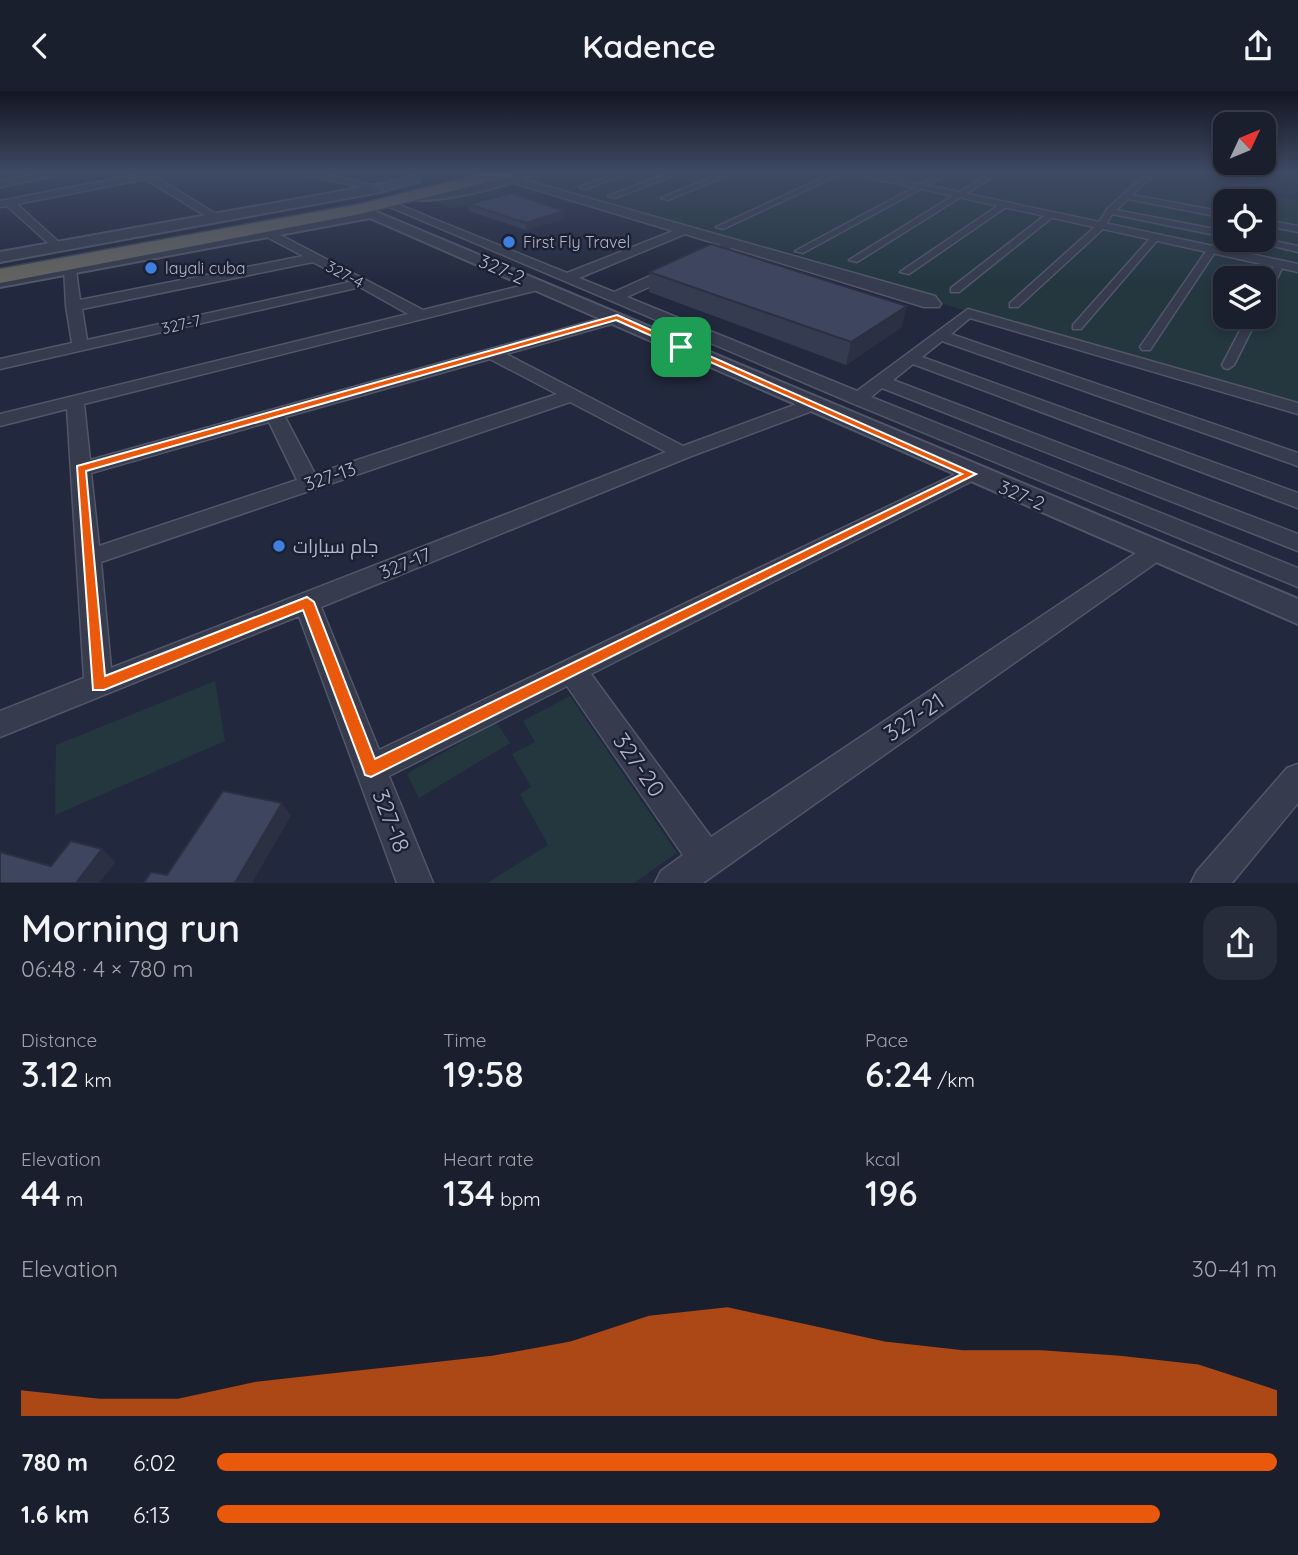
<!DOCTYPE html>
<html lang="en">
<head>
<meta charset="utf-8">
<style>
	:root { --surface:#1a1f2e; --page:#272c3a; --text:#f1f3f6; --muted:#9fa2aa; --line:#383d4a; --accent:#ea580c }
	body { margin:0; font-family:Quicksand,Cairo,sans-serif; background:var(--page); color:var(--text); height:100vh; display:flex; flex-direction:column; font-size:26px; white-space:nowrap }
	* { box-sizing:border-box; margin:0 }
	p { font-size:23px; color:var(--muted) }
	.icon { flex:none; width:38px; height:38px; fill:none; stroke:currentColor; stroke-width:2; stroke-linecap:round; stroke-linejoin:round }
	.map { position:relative; height:792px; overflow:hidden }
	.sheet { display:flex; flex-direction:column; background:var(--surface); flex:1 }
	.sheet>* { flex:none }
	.needle { width:46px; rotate:46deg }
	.buttons { position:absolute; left:1213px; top:21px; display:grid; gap:14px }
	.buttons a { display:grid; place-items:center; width:63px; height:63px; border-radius:14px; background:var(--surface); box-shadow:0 4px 10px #0003,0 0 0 2px var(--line); font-size:35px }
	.pin { position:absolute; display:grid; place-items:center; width:60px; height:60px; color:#fff; margin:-30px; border-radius:14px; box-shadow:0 4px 10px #0006 }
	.round { display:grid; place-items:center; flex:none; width:74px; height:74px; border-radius:21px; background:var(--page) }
	.headline { display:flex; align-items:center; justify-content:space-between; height:119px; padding:0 21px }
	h1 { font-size:38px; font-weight:600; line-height:52px }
	.stats { display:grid; grid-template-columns:repeat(3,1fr); gap:10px; height:119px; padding:7px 21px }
	.stats div { display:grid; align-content:center }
	.stats b { font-size:35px; font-weight:600 }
	.stats small { font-size:19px; font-weight:400 }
	.stats p { font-size:19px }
	.chart { height:196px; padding:14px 21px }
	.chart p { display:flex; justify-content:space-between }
	.chart svg { width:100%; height:126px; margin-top:7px; fill:var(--accent); opacity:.7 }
	ul { padding:0 21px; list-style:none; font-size:23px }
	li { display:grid; grid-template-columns:112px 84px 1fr; align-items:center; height:52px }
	li i { height:18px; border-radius:9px; background:var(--accent) }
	header { display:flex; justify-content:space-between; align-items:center; height:91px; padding:0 21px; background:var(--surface); font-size:32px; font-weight:600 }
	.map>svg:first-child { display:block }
	.green { fill:#24373f; fill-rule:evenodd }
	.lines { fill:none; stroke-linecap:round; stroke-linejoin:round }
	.pedestrian-casing { stroke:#515769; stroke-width:3 }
	.minor-casing { stroke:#515769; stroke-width:3 }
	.tertiary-casing { stroke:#515769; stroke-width:4 }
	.secondary-casing { stroke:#515769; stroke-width:3 }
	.trunk-casing { stroke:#3e4456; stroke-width:3 }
	.pedestrian { fill:#363c4e; fill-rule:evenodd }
	.minor { fill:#363c4e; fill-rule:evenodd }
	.tertiary { fill:#363c4e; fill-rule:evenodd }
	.secondary { fill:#444a61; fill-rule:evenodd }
	.trunk { fill:#646460; fill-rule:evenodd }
	.wall { fill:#353b51 }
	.shaded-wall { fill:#2b3042 }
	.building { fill:#3e455e; stroke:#2b3042; stroke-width:2 }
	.route { fill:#ea580c; stroke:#fff; stroke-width:2; fill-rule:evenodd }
	.shop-dot { fill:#3f7fe0; stroke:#1b2133; stroke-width:2.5 }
	.labels { text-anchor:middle; stroke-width:5; stroke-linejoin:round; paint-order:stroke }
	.far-poi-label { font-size:16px; fill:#b2b7c9; stroke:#1b2133; text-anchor:start }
	.far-street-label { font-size:16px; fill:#b2b7c9; stroke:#1b2133 }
	.street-label { font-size:19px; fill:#b2b7c9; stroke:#1b2133 }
	.poi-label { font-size:19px; fill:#b2b7c9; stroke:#1b2133; text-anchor:start }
	.near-street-label { font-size:23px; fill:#b2b7c9; stroke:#1b2133 }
</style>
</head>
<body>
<header><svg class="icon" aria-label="back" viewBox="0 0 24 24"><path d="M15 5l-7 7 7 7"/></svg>Kadence<svg class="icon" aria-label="share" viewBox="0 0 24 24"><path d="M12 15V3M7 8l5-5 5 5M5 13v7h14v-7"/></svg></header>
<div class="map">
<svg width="1298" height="792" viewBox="0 0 1298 792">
	<rect width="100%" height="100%" fill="#22293e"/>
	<path class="green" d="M535,82H1156L1235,100L1298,109V317L517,88ZM1225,110H1264V149H1225ZM1225,187H1264V226H1225Z
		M1199,82H1298V101Z
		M492,95L512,102L453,118L434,110Z
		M215,590L225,650L55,724L56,654Z
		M570,605L677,762L634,792H487L548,754L520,703L531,696L512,663L535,651L523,630Z
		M496,631L510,652L419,707L407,683Z"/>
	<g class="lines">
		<defs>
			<path id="pedestrian" d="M618,82H629L586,98L579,96Z
				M669,82H680L615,107L608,105Z
				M722,82H733L668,109L661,107Z
				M833,82H843L723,138L716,136Z
				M889,82H899L885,90L878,88Z
				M941,82H950L803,162L795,160Z
				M990,82H999L857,171L849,169Z
				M1147,82L1155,83L1132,104L1225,121V127L1128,108L1116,119L1225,140V146L1112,123L1104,137L1018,216H1010V212L1098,133L1107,118Z
				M1240,105H1246L1247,107L1244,110H1236Z
				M1002,112L1009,114L909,183L900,181Z
				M1048,122L1055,124L959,201H951V197Z
				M1264,129L1298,135V141L1264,134Z
				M1153,144L1160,146L1081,238H1073V234Z
				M1264,148L1298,155V161L1248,149Z
				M1209,156L1217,158L1150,259H1142L1140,256Z
				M1276,171L1284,173L1269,204L1264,207V194Z
				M1247,226H1258L1234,274L1228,278L1224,277L1222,274Z"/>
			<path id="minor" d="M43,82H66L0,96V90Z
				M144,82H166L156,86L224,128L214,130L145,88L17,113L61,153L63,156L57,160L7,115L0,116V110Z
				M295,82H318L386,97L381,100Z
				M849,82H869L1298,173V181Z
				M510,85L935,205L941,213L939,216H924L732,157L725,162H717L715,159L721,154L685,143L579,187L614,201L670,176H680V182L627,206L857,300L968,218L1298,312V323L970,227L951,243L1298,362V375L942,250L922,266L1298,402V417L913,273L893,289L1298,443V460L882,297L871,306L1298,477V496L852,312L383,113L392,111L567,182L673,140L507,90L505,88Z
				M269,138L423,219L541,190L548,194L546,197L84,313L90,369L617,223L624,227L622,230L506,263L683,355L805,310H817L820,314L817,318L689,366L321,516L379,659L964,379H978L981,383L978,387L591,583L711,746L1148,454L1156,452L1164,454L1168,460L1164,466L703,792H655L661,780L683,764L567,595L389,685L433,792H397L299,525L0,646V620L84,587L67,318L0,335V323L408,223L360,196L0,278V268L72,252L66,215L64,176H74L76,179L80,209L303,165L265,145L263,142ZM313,171L350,191L87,249L82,218ZM490,268L557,303L315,383L285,326ZM570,311L666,361L111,577L101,471ZM269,331L297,389L99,455L91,382Z
				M1298,673V712L1232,792H1191L1197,780L1287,677Z"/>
			<path id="tertiary" d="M513,82H535C519,93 423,117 409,106L416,102L445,100Z
				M381,93L387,97L386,100L0,171V161Z
				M360,114L1298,508V533L370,127L0,196V186L356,121L353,118Z"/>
			<path id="secondary" d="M414,84L421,88L419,91L381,101L374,97L376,94Z"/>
			<path id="trunk" d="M485,82H514L512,85L360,123L0,192V178L360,113Z"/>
		</defs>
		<use href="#pedestrian" class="pedestrian-casing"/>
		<use href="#minor" class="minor-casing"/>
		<use href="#tertiary" class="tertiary-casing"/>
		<use href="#secondary" class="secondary-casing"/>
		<use href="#trunk" class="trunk-casing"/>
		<use href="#pedestrian" class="pedestrian"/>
		<use href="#minor" class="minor"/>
		<use href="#tertiary" class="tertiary"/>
		<use href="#secondary" class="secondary"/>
		<use href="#trunk" class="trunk"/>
	</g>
	<path class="wall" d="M468,113L565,127L526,139L469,120Z
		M649,181L902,236L846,274L649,201Z"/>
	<path class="shaded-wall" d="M564,120L565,127L526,139V132Z
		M907,215L902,236L846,274L851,251Z
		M282,712L291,725L252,792H235Z
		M102,758L116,771L99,792H76Z"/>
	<path class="building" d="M512,102L564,120L526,132L468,113Z
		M711,153L907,215L851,251L649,181Z
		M223,700L282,712L235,792H144L151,781L167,784Z
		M71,750L102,758L76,792H0V761L51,775Z"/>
	<linearGradient id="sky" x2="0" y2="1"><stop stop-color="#131722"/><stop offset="0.42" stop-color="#3e4963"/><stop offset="1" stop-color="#3e4963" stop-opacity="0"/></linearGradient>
	<rect width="1298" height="193" fill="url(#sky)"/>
	<path class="route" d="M617,224L976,383L371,686L365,684L363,678L303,519L104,599H93L77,375ZM616,229L962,383L375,668L314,511L307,506L105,585L86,380Z"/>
	<g class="shop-dot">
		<circle cx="509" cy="151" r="7"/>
		<circle cx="151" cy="177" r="7"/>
		<circle cx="279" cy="455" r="7"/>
	</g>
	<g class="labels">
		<g class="far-poi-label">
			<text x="523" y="157">First Fly Travel</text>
			<text x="165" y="183">layali cuba</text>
		</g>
		<g class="far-street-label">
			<text transform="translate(345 183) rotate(28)" y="6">327-4</text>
			<text transform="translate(181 233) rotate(-13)" y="6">327-7</text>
		</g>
		<g class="street-label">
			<text transform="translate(502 178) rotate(23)" y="7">327-2</text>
			<text transform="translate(330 385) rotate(-19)" y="7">327-13</text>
			<text transform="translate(1022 404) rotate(23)" y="7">327-2</text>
			<text transform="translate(405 472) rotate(-22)" y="7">327-17</text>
		</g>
		<g class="poi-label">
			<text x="293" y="462">جام سيارات</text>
		</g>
		<g class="near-street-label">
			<text transform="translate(914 626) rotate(-34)" y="8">327-21</text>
			<text transform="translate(639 674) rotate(55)" y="8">327-20</text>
			<text transform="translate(391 730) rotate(69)" y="8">327-18</text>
		</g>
	</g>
</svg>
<div class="buttons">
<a><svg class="needle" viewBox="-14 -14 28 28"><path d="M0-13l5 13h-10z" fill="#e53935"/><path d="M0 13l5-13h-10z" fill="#9fa2aa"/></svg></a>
<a><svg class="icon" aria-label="locate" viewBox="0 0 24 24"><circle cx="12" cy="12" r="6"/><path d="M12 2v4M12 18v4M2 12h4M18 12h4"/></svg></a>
<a><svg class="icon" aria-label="layers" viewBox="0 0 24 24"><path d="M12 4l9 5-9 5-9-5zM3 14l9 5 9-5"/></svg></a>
</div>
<div class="pin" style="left:681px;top:256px;background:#1e9e55"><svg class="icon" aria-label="arrive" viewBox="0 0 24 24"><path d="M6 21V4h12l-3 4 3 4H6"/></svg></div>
</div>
<section class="sheet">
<div class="headline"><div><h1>Morning run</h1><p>06:48 · 4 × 780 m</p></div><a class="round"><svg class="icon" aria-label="share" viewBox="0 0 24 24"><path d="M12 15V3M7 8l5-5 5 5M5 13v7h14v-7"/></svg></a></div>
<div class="stats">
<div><p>Distance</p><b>3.12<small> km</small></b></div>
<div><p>Time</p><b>19:58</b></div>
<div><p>Pace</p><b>6:24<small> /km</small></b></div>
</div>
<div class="stats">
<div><p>Elevation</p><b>44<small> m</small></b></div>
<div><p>Heart rate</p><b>134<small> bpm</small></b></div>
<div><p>kcal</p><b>196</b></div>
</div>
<div class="chart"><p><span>Elevation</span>30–41 m</p>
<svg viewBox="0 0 160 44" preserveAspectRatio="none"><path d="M0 44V35L10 38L20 38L30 32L40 29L50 26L60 23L70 18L80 9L90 6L100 12L110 18L120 21L130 21L140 23L150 26L160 35V44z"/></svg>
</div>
<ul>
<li><b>780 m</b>6:02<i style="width:100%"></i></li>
<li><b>1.6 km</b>6:13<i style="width:89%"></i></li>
</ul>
</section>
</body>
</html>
